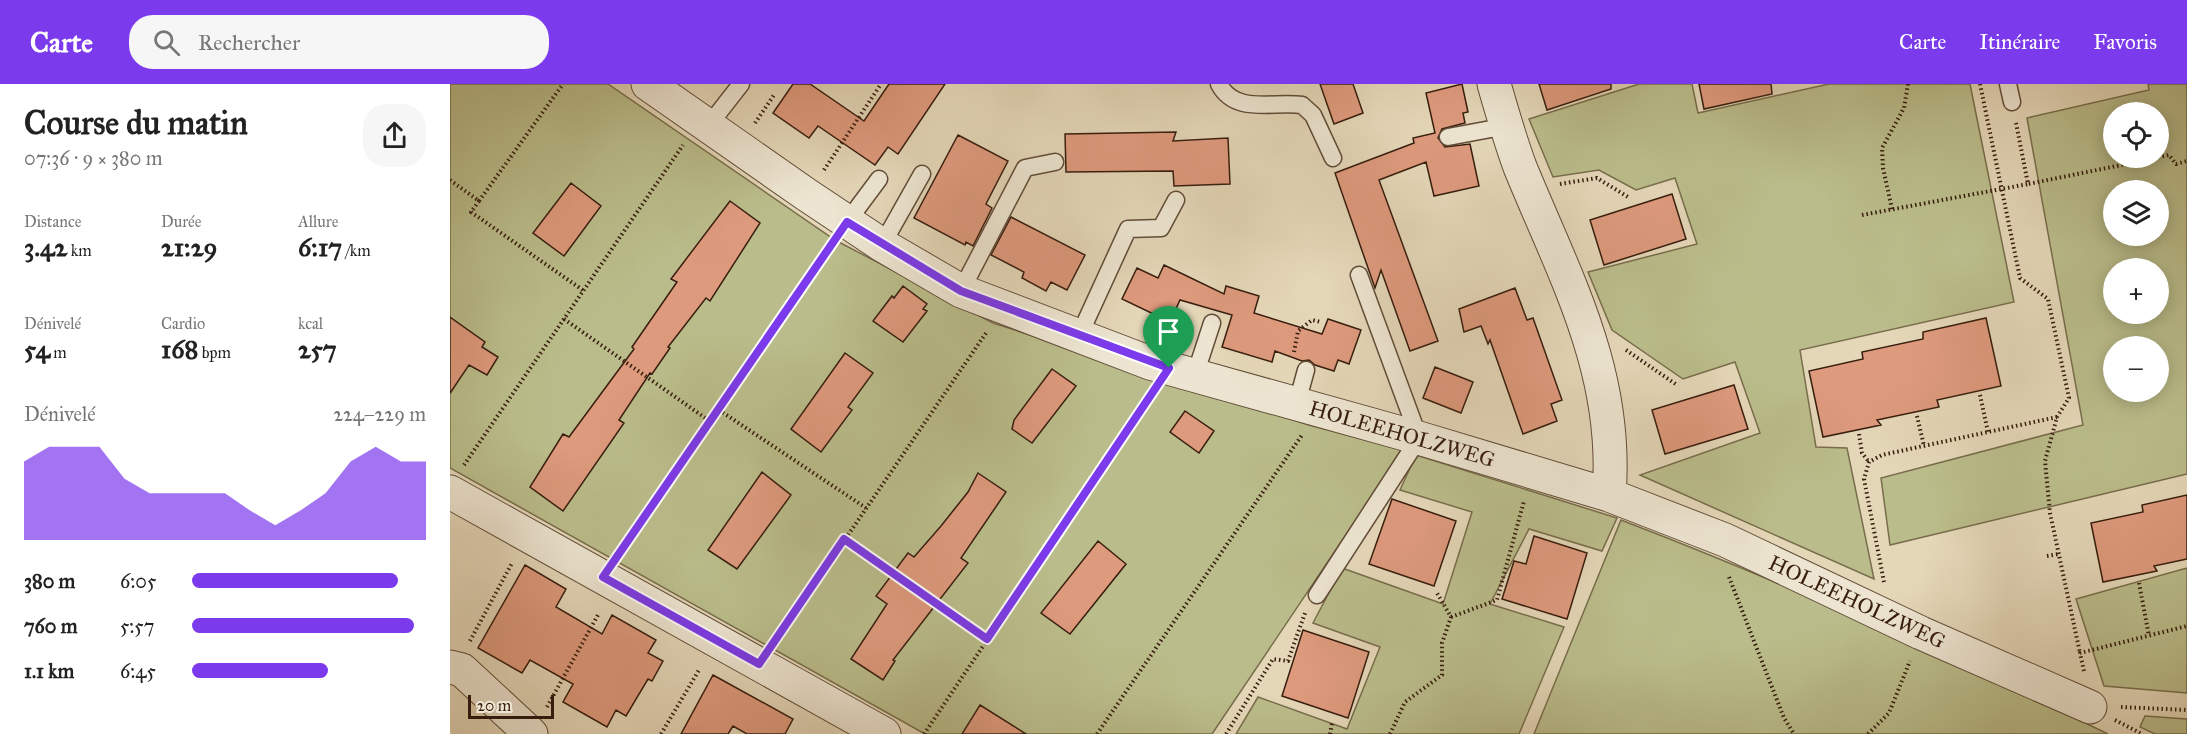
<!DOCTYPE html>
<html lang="fr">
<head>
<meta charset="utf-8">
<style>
	:root { --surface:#fff; --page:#f6f6f6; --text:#222; --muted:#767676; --accent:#7c3aed }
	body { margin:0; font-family:"IM FELL Great Primer",serif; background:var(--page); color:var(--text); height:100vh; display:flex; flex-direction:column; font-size:22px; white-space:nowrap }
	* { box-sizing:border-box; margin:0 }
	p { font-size:20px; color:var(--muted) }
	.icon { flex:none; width:33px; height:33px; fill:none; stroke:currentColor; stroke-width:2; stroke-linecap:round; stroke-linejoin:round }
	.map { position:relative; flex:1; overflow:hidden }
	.details { display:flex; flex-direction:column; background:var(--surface); width:450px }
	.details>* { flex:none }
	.controls { position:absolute; left:1653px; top:18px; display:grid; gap:12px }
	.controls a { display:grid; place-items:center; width:66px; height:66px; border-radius:50%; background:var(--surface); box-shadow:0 3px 15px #0003; font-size:30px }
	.scale { position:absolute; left:18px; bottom:15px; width:86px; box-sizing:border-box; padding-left:6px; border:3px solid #371d0e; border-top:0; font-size:16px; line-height:21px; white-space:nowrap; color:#371d0e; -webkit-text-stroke:4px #ede5d1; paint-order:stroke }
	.pin { position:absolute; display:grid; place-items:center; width:51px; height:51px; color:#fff; margin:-62px -26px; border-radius:50% 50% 50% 0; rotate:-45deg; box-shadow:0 0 6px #0007 }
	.pin .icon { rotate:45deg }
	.round { display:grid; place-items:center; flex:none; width:63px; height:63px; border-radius:24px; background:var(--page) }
	.summary { display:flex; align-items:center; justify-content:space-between; height:102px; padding:0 24px }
	h1 { font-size:33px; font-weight:700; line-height:45px }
	.metrics { display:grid; grid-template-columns:repeat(3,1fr); gap:9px; height:102px; padding:6px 24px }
	.metrics div { display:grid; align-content:center }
	.metrics b { font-size:26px; font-weight:700 }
	.metrics small { font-size:16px; font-weight:400 }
	.metrics p { font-size:16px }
	.chart { height:168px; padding:12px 24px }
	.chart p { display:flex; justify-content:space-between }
	.chart svg { width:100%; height:108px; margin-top:6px; fill:var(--accent); opacity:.7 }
	ul { padding:0 24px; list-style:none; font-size:20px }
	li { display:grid; grid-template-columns:96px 72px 1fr; align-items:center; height:45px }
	li i { height:15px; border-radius:8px; background:var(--accent) }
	header { display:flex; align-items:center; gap:36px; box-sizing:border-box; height:84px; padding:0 30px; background:var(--accent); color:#fff }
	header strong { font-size:28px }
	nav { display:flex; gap:33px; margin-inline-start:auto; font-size:21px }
	.search { width:420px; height:54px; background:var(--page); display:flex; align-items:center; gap:15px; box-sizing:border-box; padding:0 21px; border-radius:24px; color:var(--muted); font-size:22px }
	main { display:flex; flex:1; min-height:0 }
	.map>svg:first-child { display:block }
	.green { fill:#babd8b; stroke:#786d4c; stroke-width:1.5; fill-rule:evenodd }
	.building { fill:#de9a7d; stroke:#371d0e; stroke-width:1.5 }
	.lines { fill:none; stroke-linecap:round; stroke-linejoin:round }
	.lane-casing { stroke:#624c38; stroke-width:19 }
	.street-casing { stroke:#624c38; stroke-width:35 }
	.path { stroke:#371d0e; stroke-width:4; stroke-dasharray:1.5 3; stroke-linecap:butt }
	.lane { stroke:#ede5d1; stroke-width:16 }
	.street { stroke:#ede5d1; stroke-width:33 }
	.route-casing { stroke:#fff; stroke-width:12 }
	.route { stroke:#7c3aed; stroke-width:8 }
	.labels { text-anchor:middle; stroke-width:4.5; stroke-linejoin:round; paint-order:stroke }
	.street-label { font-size:21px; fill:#371d0e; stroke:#ede5d1 }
</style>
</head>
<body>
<header>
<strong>Carte</strong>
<div class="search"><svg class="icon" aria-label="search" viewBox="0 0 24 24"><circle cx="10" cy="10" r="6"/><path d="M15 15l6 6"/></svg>Rechercher</div>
<nav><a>Carte</a><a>Itinéraire</a><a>Favoris</a></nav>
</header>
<main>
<section class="details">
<div class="summary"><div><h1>Course du matin</h1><p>07:36 · 9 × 380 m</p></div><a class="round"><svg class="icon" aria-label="share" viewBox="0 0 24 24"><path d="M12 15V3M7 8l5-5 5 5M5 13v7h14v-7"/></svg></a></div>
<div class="metrics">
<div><p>Distance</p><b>3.42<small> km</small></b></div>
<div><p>Durée</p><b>21:29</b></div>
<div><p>Allure</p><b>6:17<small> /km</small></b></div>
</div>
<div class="metrics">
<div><p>Dénivelé</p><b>54<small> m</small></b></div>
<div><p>Cardio</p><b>168<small> bpm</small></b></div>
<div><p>kcal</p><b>257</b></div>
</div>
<div class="chart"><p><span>Dénivelé</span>224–229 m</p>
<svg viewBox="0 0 160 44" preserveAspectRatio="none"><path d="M0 44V12L10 6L20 6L30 6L40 19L50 25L60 25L70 25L80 25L90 32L100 38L110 32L120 25L130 12L140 6L150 12L160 12V44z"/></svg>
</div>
<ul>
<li><b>380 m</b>6:05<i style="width:88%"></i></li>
<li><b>760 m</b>5:57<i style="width:95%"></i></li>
<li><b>1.1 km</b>6:45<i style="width:58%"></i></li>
</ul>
</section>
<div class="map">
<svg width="1737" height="650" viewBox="0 0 1737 650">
	<rect width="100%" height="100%" fill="#e4d7b8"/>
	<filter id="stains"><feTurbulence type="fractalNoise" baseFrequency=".00333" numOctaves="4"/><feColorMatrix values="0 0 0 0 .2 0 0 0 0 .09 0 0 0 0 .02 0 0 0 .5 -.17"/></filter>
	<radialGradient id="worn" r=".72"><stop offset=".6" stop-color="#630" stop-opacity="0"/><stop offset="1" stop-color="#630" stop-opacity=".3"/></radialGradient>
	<path class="green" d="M0,0H158L385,156L543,239L859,341L953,366L762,650H475L0,384V310L11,292L0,233Z
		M1189,0H1242L1248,29L1379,0H1520L1564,218L1350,266L1366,363L1397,364L1424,495L1190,391L1310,349L1285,278L1233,295L1162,246L1138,188L1247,160L1225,94L1186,106L1149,86L1103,93L1079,35Z
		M1698,0H1737V390L1440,461L1431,394L1633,341L1577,34L1699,6ZM1664,28H1708V74H1664ZM1664,106H1708V152H1664ZM1708,184V230H1664V184ZM1708,262V308H1664V262Z
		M966,371L1167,434L1152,467L1079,445L1040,520L1114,543L1069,650H786L808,613L897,645L930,563L863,539L892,484L993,520L1022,428L950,406Z
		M1171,436C1336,499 1499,573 1658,650H1084Z
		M1737,484V609L1654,602L1626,515Z
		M1695,632L1737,635V650H1705L1690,643Z"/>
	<path class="building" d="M343,0H360L414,37L439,0H495L448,70L438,63L425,81L368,42L359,54L323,29Z
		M870,0H903L913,29L884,40Z
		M1012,0L1018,28L1013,29L1015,39L992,45L988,54L995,63L1020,60L1029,102L984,112L976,78L929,96L988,257L960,267L931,186L925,204L885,89L964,59L963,54L985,49L976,9Z
		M1089,0H1161V5L1097,26Z
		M1249,0H1321L1322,10L1254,25Z
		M726,48L723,57L778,54L780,100L724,102L723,87L616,88L615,50Z
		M508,51L558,77L536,120L542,124L523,162L516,158L515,161L464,134Z
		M121,99L151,122L114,172L83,149Z
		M1222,110L1236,155L1154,181L1140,136Z
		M280,117L310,139L260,217L256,214L218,263L220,264L202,290L200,289L169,336L174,339L113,427L80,403L113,350L119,353L184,265L182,263L227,198L221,195Z
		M561,133L635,171L617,206L601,198L596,207L572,194L574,188L541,171Z
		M714,181L774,210L776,202L809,212L804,229L872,250L878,235L911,246L899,280L888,276L884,287L865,281L859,276L852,277L825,267L822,278L772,263L782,231L730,216L720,238L672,215L687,184L708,194Z
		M453,202L477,220L473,225L477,227L453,258L423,237L442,212L444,214Z
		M1065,204L1077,236L1083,234L1112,316L1101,320L1107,337L1073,350L1040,256L1038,260L1031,242L1014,248L1009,225Z
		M0,233L35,258L32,263L48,273L37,291L19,281L0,309Z
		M1536,234L1551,302L1487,316L1489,323L1427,336L1431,341L1373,353L1359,287L1413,275L1412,268L1473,255V248Z
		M395,269L423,289L398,323L402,326L371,368L341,345Z
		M985,283L1023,298L1011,329L973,314Z
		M602,285L626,302L582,359L562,345L564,336Z
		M1284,301L1298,345L1215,370L1202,326Z
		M735,327L764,347L749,369L720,348Z
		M312,388L341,411L287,485L258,466Z
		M528,389L556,408L511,474L518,479L443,576L445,577L433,596L401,575L437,520L426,512L458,469L464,473L491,442L518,408Z
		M1737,411V475L1704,482L1707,487L1653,498L1641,439L1693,428L1692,421Z
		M942,415L1006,437L984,502L919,480Z
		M1084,452L1137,469L1117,535L1052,515L1064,477L1076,480Z
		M648,457L676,480L620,550L591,529Z
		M75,481L116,505L106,523L152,550L162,531L206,556L198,569L213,577L202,597L198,595L176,632L166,626L157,643L113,618L123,600L80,576L72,589L28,564Z
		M853,546L919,568L898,634L832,612Z
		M263,591L343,635L335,650H297L283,642L278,650H231Z
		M530,621L576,650H512Z"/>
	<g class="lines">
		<defs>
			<path id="lane" d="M769,0C785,31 823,17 852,21L863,31L883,74
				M1558,0L1562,18
				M259,41L291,0
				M998,53L1057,42
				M397,138L429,95
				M432,161L472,90
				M511,207L575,84L605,78
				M629,252L678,145L711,144L726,116
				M745,291L762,239
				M847,319L856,286
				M867,511L969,354L909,191"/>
			<path id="street" d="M198,0L357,111L432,161L511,207L700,279L969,354L1159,411L1275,456L1471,549L1640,623
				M1044,0C1052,28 1060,56 1070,83C1115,193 1169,288 1159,411
				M0,408L434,650
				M0,583L12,586L81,650"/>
		</defs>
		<use href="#lane" class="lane-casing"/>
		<use href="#street" class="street-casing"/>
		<path class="path" d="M1530,0L1570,194L1598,215L1619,314L1607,333L1595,377L1600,429L1630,569
			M305,39L324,11
			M1566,39L1578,100L1706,74
			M1708,73L1719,71L1726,80L1737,77
			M374,86L431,0
			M0,96L29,117L113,0
			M1110,100L1147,94L1178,113
			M29,117L21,128L134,207
			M1442,125L1433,84L1432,64L1454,24L1458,0
			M1412,131L1578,100
			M114,235L261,338
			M1176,266L1227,301
			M844,268L848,247L862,236L871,238
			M1530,311L1538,348
			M269,326L416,424
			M1467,332L1474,362
			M1409,350L1412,369L1419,378
			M14,381L233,61
			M394,455L537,555
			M171,469L381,163
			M1597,472L1609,470
			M1279,493L1334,634L1344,650
			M1434,498L1414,395L1419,378L1432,371L1607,333
			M1689,499L1699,552
			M1001,533L1047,516L1074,417
			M327,555L536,249
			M20,557L62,479
			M1634,587L1630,569L1737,542
			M97,623L149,529
			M1671,623L1737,626
			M1665,636L1692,650
			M211,650L249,586
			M474,650L701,312
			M647,650L852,351
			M776,650L823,575L838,577L855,529
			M880,650L882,639
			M940,650L955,618L992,591V559L1001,533L987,509
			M1418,650L1439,629L1460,577"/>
		<use href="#lane" class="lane"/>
		<use href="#street" class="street"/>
	</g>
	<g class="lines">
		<defs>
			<path id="route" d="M397,138L511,207L719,284L537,555L394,455L309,580L153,493Z"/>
		</defs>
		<use href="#route" class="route-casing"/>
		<use href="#route" class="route"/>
	</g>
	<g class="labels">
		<g class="street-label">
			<text transform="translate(952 350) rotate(16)" y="7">HOLEEHOLZWEG</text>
			<text transform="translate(1407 518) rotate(25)" y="7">HOLEEHOLZWEG</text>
		</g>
	</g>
	<rect width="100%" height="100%" filter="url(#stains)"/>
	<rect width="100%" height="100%" fill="url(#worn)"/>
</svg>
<div class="controls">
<a><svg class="icon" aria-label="locate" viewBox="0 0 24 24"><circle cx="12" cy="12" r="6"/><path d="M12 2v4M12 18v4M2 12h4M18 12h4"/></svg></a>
<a><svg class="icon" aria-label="layers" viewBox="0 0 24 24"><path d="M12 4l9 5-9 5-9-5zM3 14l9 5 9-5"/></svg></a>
<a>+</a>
<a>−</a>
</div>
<div class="scale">20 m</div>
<div class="pin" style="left:719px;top:284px;background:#1e9e55"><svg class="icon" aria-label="arrive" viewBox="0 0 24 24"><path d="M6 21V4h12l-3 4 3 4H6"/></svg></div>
</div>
</main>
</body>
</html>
